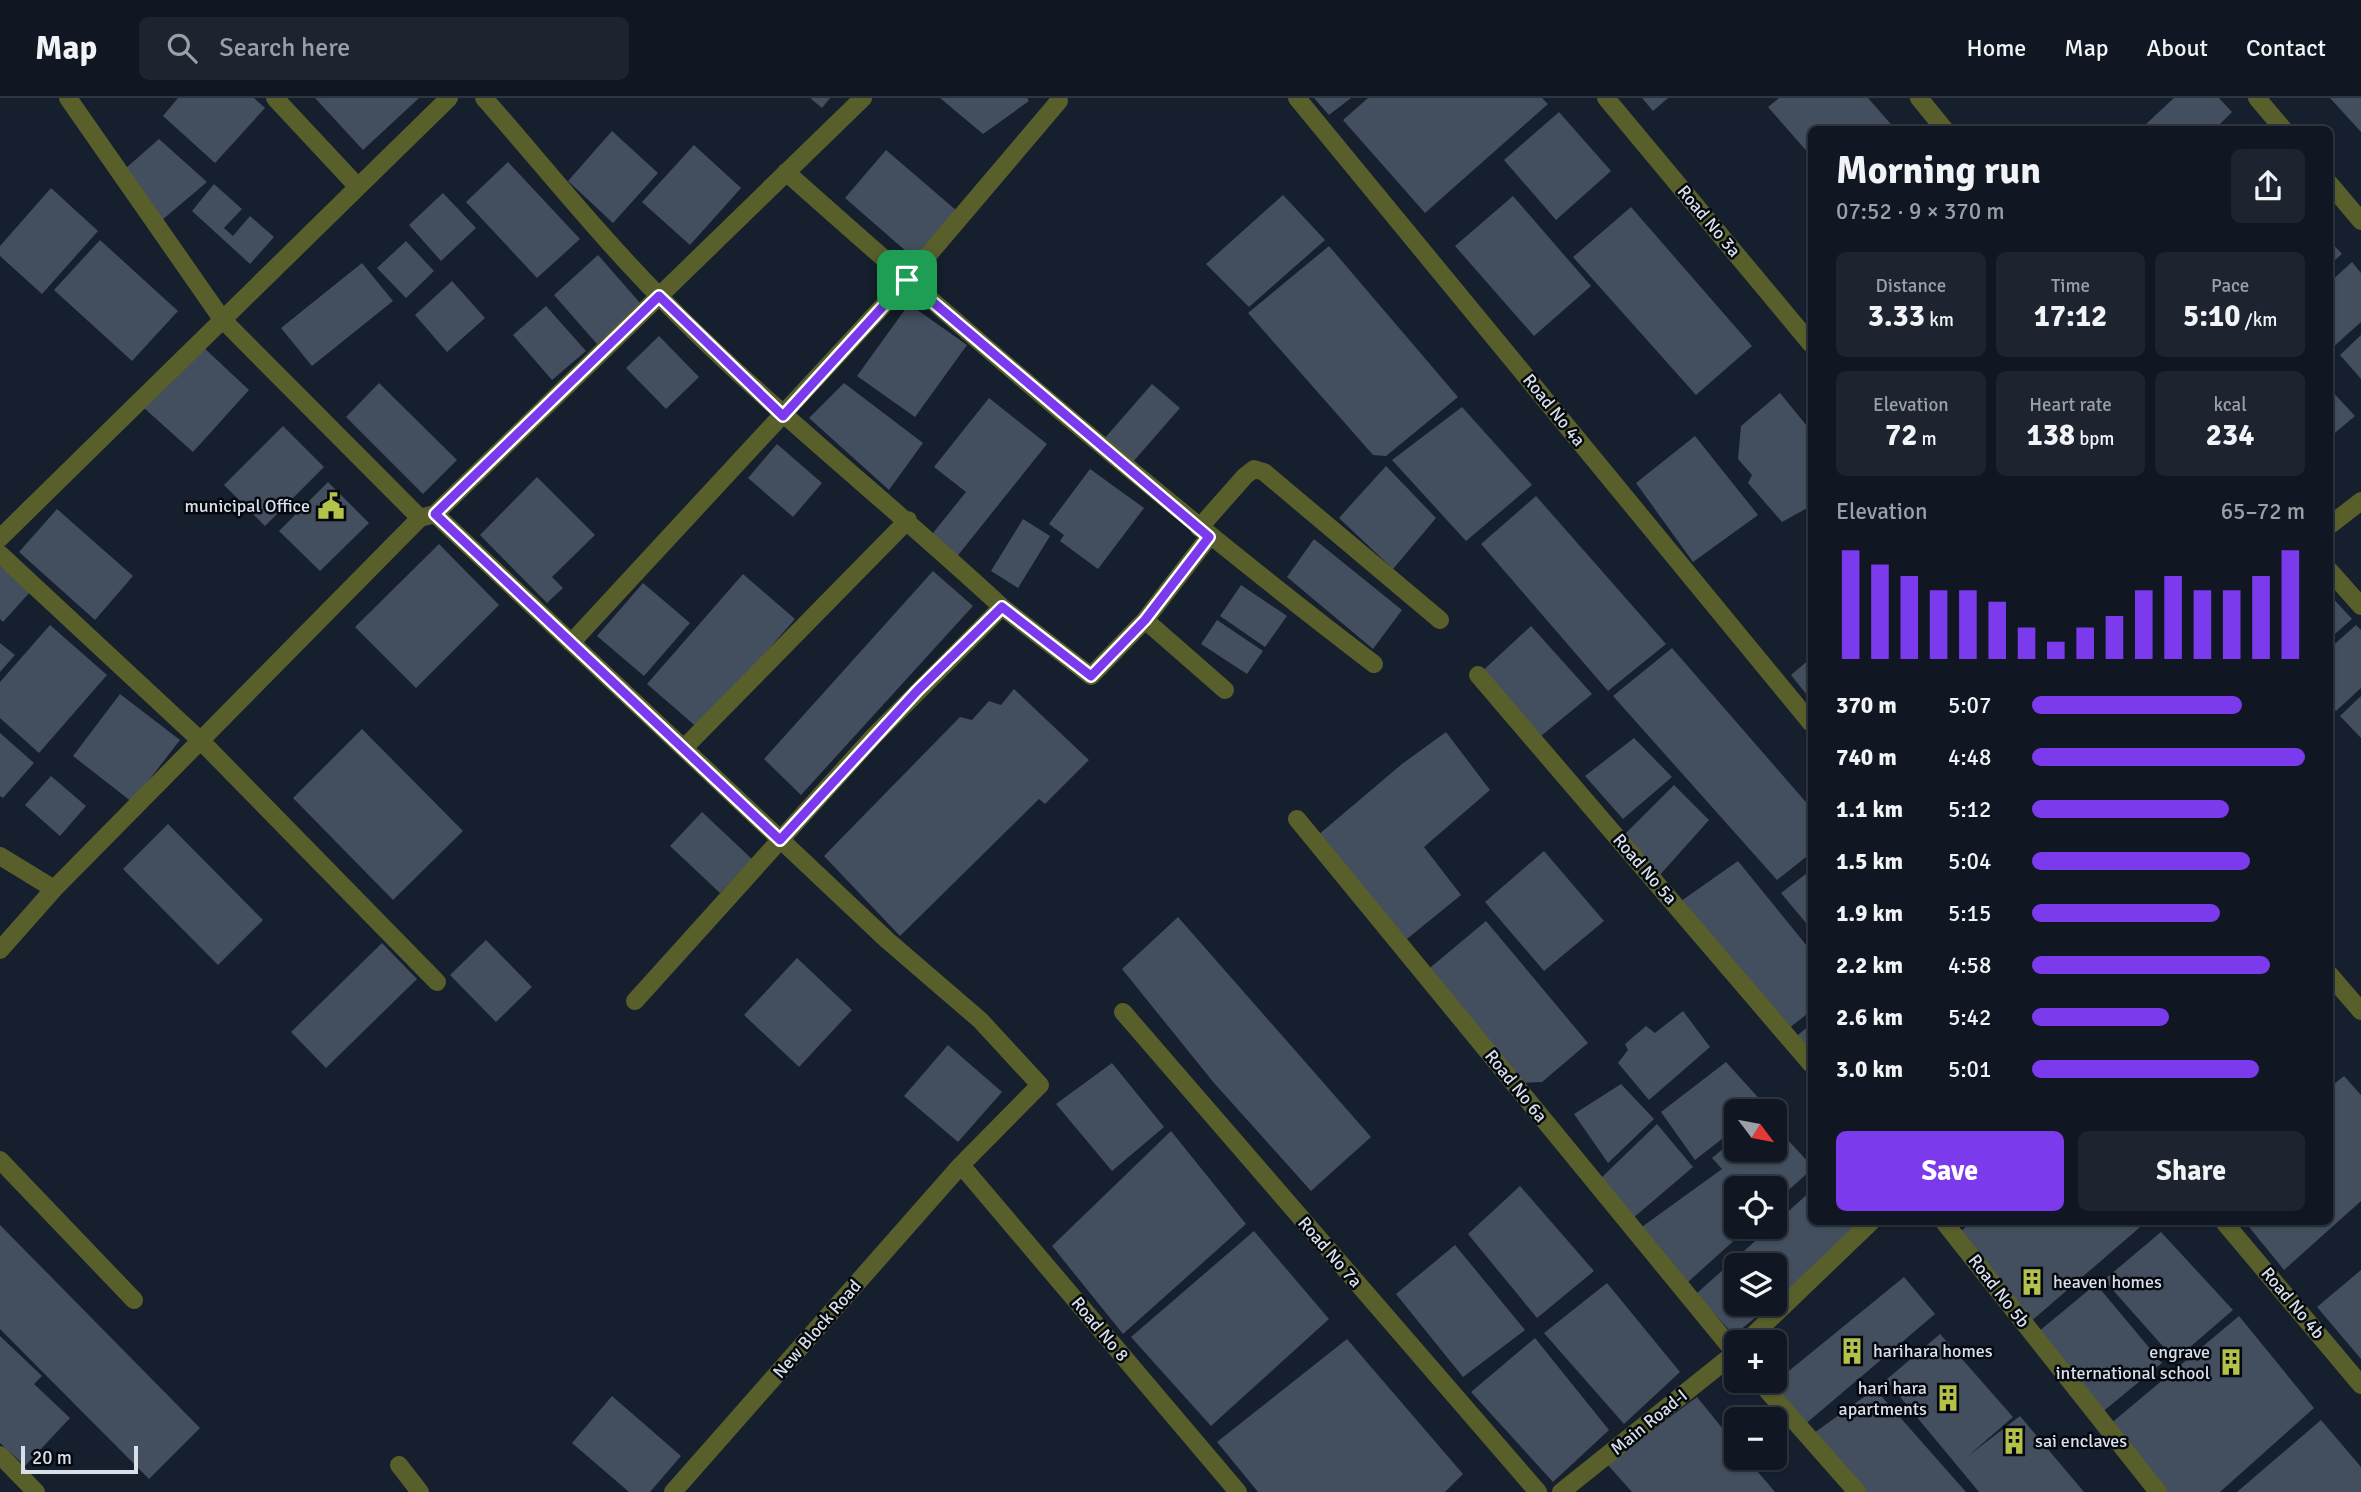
<!DOCTYPE html>
<html lang="en">
<head>
<meta charset="utf-8">
<style>
	:root { --surface:#101722; --page:#1e242f; --text:#f1f3f6; --muted:#9c9fa5; --line:#303640; --accent:#7c3aed }
	body { margin:0; font-family:Signika,sans-serif; background:var(--page); color:var(--text); height:100vh; display:flex; flex-direction:column; font-size:26px; white-space:nowrap }
	* { box-sizing:border-box; margin:0 }
	p { font-size:23px; color:var(--muted) }
	.icon { flex:none; width:38px; height:38px; fill:none; stroke:currentColor; stroke-width:2; stroke-linecap:round; stroke-linejoin:round }
	.map { position:relative; flex:1; overflow:hidden }
	.details { position:absolute; left:1808px; top:28px; width:525px; height:1099px; display:flex; flex-direction:column; background:var(--surface); border-radius:10px; box-shadow:0 2px 5px #0004,0 0 0 2px var(--line) }
	.details>* { flex:none }
	.needle { width:46px; rotate:122deg }
	.controls { position:absolute; left:1724px; top:1001px; display:grid; gap:14px }
	.controls a { display:grid; place-items:center; width:63px; height:63px; border-radius:10px; background:var(--surface); box-shadow:0 2px 5px #0004,0 0 0 2px var(--line); font-size:35px }
	.scale { position:absolute; left:21px; bottom:18px; width:117px; box-sizing:border-box; padding-left:7px; border:4px solid #d8dfe9; border-top:0; font-size:19px; line-height:24px; white-space:nowrap; color:#d8dfe9; -webkit-text-stroke:5px #05090f; paint-order:stroke }
	.pin { position:absolute; display:grid; place-items:center; width:60px; height:60px; color:#fff; margin:-30px; border-radius:14px; box-shadow:0 4px 10px #0006 }
	.round { display:grid; place-items:center; flex:none; width:74px; height:74px; border-radius:10px; background:var(--page) }
	.overview { display:flex; align-items:center; justify-content:space-between; height:119px; padding:0 28px }
	h1 { font-size:38px; font-weight:800; line-height:52px }
	.stats { display:grid; grid-template-columns:repeat(3,1fr); gap:10px; height:119px; padding:7px 28px }
	.stats div { display:grid; align-content:center; border-radius:10px; background:var(--page); text-align:center }
	.stats b { font-size:30px; font-weight:800 }
	.stats small { font-size:19px; font-weight:400 }
	.stats p { font-size:19px }
	.chart { height:196px; padding:14px 28px }
	.chart p { display:flex; justify-content:space-between }
	.chart svg { width:100%; height:126px; margin-top:7px; stroke:var(--accent); stroke-width:6 }
	.button { display:flex; gap:14px; margin-top:auto; padding:14px 28px }
	.button a { flex:1; height:80px; border-radius:10px; background:var(--accent); color:#fff; font-size:28px; font-weight:800; line-height:80px; text-align:center }
	.button a+a { background:var(--page); color:var(--text) }
	ul { padding:0 28px; list-style:none; font-size:23px }
	li { display:grid; grid-template-columns:112px 84px 1fr; align-items:center; height:52px }
	li i { height:18px; border-radius:9px; background:var(--accent) }
	header { display:flex; align-items:center; gap:42px; box-sizing:border-box; height:98px; padding:0 35px; background:var(--surface); border-bottom:2px solid var(--line) }
	header strong { font-size:33px }
	nav { display:flex; gap:38px; margin-inline-start:auto; font-size:24px }
	.search { width:490px; height:63px; background:var(--page); display:flex; align-items:center; gap:18px; box-sizing:border-box; padding:0 24px; border-radius:10px; color:var(--muted); font-size:26px }
	.map>svg:first-child { display:block }
	.building { fill:#434f5e }
	.lines { fill:none; stroke-linecap:round; stroke-linejoin:round }
	.minor { stroke:#585f2a; stroke-width:18 }
	.route-casing { stroke:#fff; stroke-width:14 }
	.route { stroke:#7c3aed; stroke-width:9 }
	.labels { text-anchor:middle; stroke-width:5; stroke-linejoin:round; paint-order:stroke }
	.street-label { font-size:18px; fill:#d8dfe9; stroke:#05090f }
	.poi-label { font-size:18px; fill:#d8dfe9; stroke:#05090f; text-anchor:end }
</style>
</head>
<body>
<header>
<strong>Map</strong>
<div class="search"><svg class="icon" aria-label="search" viewBox="0 0 24 24"><circle cx="10" cy="10" r="6"/><path d="M15 15l6 6"/></svg>Search here</div>
<nav><a>Home</a><a>Map</a><a>About</a><a>Contact</a></nav>
</header>
<div class="map">
<svg width="2361" height="1394" viewBox="0 0 2361 1394">
	<rect width="100%" height="100%" fill="#151f2d"/>
	<path class="building" d="M178,0H254L265,10L215,65L163,18Z
		M315,0H419L363,52Z
		M810,0H830L822,10Z
		M940,0H1027L1029,3L983,36Z
		M1314,0H1351L1329,17Z
		M1368,0H1542L1548,6L1425,115L1343,22Z
		M1642,0H1668L1653,13Z
		M1779,0H1868L1896,32H1811V58L1768,9Z
		M2174,0H2219L2232,14L2214,32H2151L2146,26Z
		M2330,0H2361V34Z
		M1559,14L1611,73L1556,122L1504,62Z
		M612,33L658,75L613,125L568,83Z
		M159,41L207,84L162,122L126,70Z
		M694,47L741,90L690,147L642,104Z
		M886,52L957,113L915,161L845,100Z
		M508,64L580,141L537,180L466,104Z
		M214,86L242,111L224,130L233,138L250,118L274,139L250,166L192,113Z
		M51,90L98,133L42,196L0,158V148Z
		M443,95L476,130L441,163L409,127Z
		M1283,97L1325,142L1249,209L1206,166Z
		M1513,98L1591,188L1534,238L1455,148Z
		M1631,109L1752,248L1696,297L1573,159Z
		M100,142L178,213L132,263L54,192Z
		M2329,142L2342,156L2329,167Z
		M406,143L434,173L406,200L377,170Z
		M1329,148L1458,299L1386,358L1373,357L1248,215Z
		M598,157L641,206L597,246L554,197Z
		M2352,164L2361,175V224L2331,251L2329,185Z
		M362,165L393,203L312,268L281,230Z
		M452,183L485,220L447,254L415,217Z
		M909,206L967,247L915,319L857,278Z
		M546,208L586,253L552,282L513,237Z
		M2361,237V281L2340,257Z
		M659,238L699,279L666,311L626,270Z
		M201,247L249,292L193,354L144,310Z
		M379,285L457,362L423,396L346,319Z
		M844,285L923,345L889,392L809,320Z
		M1152,286L1180,310L1132,365L1104,341Z
		M2329,290L2355,318L2329,340Z
		M1780,295L1811,333V408L1782,424L1748,385L1752,377L1738,361L1741,328Z
		M989,300L1047,346L955,461L929,440L966,394L934,369Z
		M1462,309L1532,387L1466,443L1392,362Z
		M283,328L324,369L265,428L224,387Z
		M1695,338L1758,417L1693,464L1636,385Z
		M777,346L822,385L793,419L748,380Z
		M1386,368L1436,420L1393,471L1339,420Z
		M1090,371L1144,410L1098,471L1060,443L1064,437L1049,426Z
		M537,379L595,437L552,479L563,490L547,505L480,437Z
		M328,384L369,425L320,473L279,433Z
		M1536,398L1666,546L1608,593L1481,446Z
		M57,411L133,478L95,522L19,454Z
		M1023,421L1050,438L1018,490L991,473Z
		M1314,441L1402,512L1373,551L1287,479Z
		M439,446L499,507L416,590L355,529Z
		M0,468L30,494L3,524L0,521Z
		M933,473L973,508L801,697L764,661Z
		M743,476L795,521L699,631L647,586Z
		M643,485L690,525L644,578L597,538Z
		M1241,487L1287,518L1265,549L1220,518Z
		M2329,496L2352,521L2329,541Z
		M1217,522L1263,553L1247,576L1201,546Z
		M50,527L107,577L39,655L0,620V584Z
		M2356,527L2361,532V590L2336,613L2329,605V551Z
		M1531,528L1592,596L1535,643L1478,577Z
		M0,545L15,557L0,574Z
		M1672,550L1811,710V755L1777,782L1613,598Z
		M1811,560V602L1791,577Z
		M1014,591L1089,662L1045,706L1039,701L900,838L824,758L960,619L972,622L989,603L1001,607Z
		M120,596L180,642L132,704L73,658Z
		M2361,598V640L2340,618Z
		M362,631L463,733L393,802L293,700Z
		M1446,634L1490,692L1424,749L1461,797L1402,845L1311,743L1402,666Z
		M0,635L34,665L3,700L0,698Z
		M1634,640L1672,679L1623,721L1585,678Z
		M51,678L86,708L60,738L25,707Z
		M1674,687L1709,722L1659,778L1624,737Z
		M702,714L752,761L720,795L670,748Z
		M168,726L263,822L218,867L123,771Z
		M1544,753L1604,823L1544,873L1485,804Z
		M1738,763L1811,853V913L1784,934L1674,808Z
		M1811,772V831L1781,795Z
		M1178,819L1371,1039L1311,1093L1214,985L1122,871Z
		M1486,823L1588,945L1542,984L1517,985L1425,874Z
		M486,842L532,889L496,924L450,877Z
		M382,845L417,881L326,970L291,934Z
		M797,860L852,912L799,969L744,917Z
		M1683,913L1710,949L1649,1002L1618,965L1628,952L1625,946L1646,928L1655,935Z
		M1811,926V974L1786,947Z
		M948,947L1002,994L958,1044L904,998Z
		M1726,964L1765,1007L1758,1013H1736V1030L1695,1062L1661,1014Z
		M1112,965L1164,1029L1112,1073L1056,1006Z
		M2344,978L2361,997V1103L2284,1172L2245,1124H2329V990Z
		M1621,986L1654,1021L1608,1065L1574,1016Z
		M1657,1026L1693,1069L1632,1121L1601,1080Z
		M1774,1027L1811,1067V1072L1774,1105V1090H1736V1129H1749L1688,1184L1639,1131L1722,1071L1712,1060L1736,1040V1052H1774Z
		M1171,1033L1246,1126L1123,1236L1052,1148Z
		M1520,1088L1594,1173L1537,1220L1468,1136Z
		M1811,1093V1124H1858L1863,1129L1774,1203V1167H1736V1206H1772L1734,1237L1696,1196Z
		M1972,1124H2146L2028,1226L1950,1142Z
		M0,1127L200,1330L149,1381L0,1231Z
		M1254,1133L1329,1221L1211,1328L1131,1239Z
		M2161,1134L2233,1212L2175,1262L2104,1182Z
		M1455,1147L1525,1232L1463,1279L1396,1196Z
		M2361,1172V1261L2317,1209Z
		M1904,1179L1935,1216L1803,1328L1768,1290Z
		M1607,1185L1680,1274L1624,1326L1544,1235Z
		M2096,1186L2162,1265L2100,1316L2038,1234Z
		M2239,1218L2314,1310L2220,1394H2164L2109,1327Z
		M1940,1236L2013,1319L1968,1358L2020,1318L2084,1394H1979L1886,1282Z
		M0,1238L42,1278L34,1286L70,1320L25,1368L0,1345Z
		M1535,1240L1609,1332L1553,1384L1471,1294Z
		M1347,1241L1463,1376L1445,1394H1258L1217,1344Z
		M1875,1291L1966,1394H1861L1814,1335Z
		M612,1298L681,1358L650,1394H629L572,1345Z
		M1697,1299L1736,1347V1360H1746L1775,1394H1632L1607,1366Z
		M2321,1322L2361,1369V1394H2237Z"/>
	<g class="lines">
		<path class="minor" d="M68,0L222,221L420,420L435,416L887,842L980,922L1040,987L961,1067L673,1394
			M484,0C542,66 598,136 660,199C767,309 889,404 1002,509L874,638L635,903
			M1297,0L1811,625
			M1606,0L1811,246
			M1919,0L1945,32
			M2257,0L2284,32
			M786,74C977,244 1171,411 1374,566
			M2329,85L2361,123
			M358,89L449,0
			M435,416L863,0
			M2329,428L2361,403
			M1199,430L1245,378L1254,371L1264,374L1440,522
			M0,440L358,89L275,0
			M0,456L201,643L437,884
			M2329,472L2361,508
			M1002,509L1091,578L1145,522L1209,439
			M1145,522L1225,592
			M571,545L907,182L1059,3
			M1478,577L1811,966
			M684,650L908,422
			M1297,721L1736,1256
			M0,758L54,791
			M0,852L54,791L420,420
			M2329,876L2361,913
			M1123,914L1538,1394
			M0,1062L134,1202
			M961,1067L1238,1394
			M1944,1124L2158,1394
			M2224,1124L2361,1287
			M1746,1244L1871,1124
			M1759,1283L1857,1394
			M0,1357L36,1394
			M399,1367L420,1394
			M1561,1394L1736,1254"/>
	</g>
	<g class="lines">
		<defs>
			<path id="route" d="M907,182L1209,439L1145,522L1091,578L1002,509L917,593L780,742L435,416L659,198L783,318Z"/>
		</defs>
		<use href="#route" class="route-casing"/>
		<use href="#route" class="route"/>
	</g>
	<defs>
		<symbol id="civic-bare" viewBox="-9 -9 18 18"><path d="M-.6-6.5H3V-4.5H.6V-3L4-1V1h2V6H-6V1h2V-1L-.6-3ZM-1.2 2.5V6h2.4V2.5Z" fill="#b5c249" stroke="#05090f" stroke-width="2.5" paint-order="stroke"/></symbol>
		<symbol id="building-bare" viewBox="-9 -9 18 18"><path d="M-4-6H4V6H1V3H-1V6H-4ZM-2.5-4.3h1.7v1.8h-1.7ZM.8-4.3h1.7v1.8H.8ZM-2.5-1h1.7V.8h-1.7ZM.8-1h1.7V.8H.8Z" fill="#b5c249" stroke="#05090f" stroke-width="2.5" paint-order="stroke"/></symbol>
	</defs>
	<g fill-rule="evenodd">
		<use href="#civic-bare" x="312" y="389" width="38" height="38"/>
		<use href="#building-bare" x="2013" y="1165" width="38" height="38"/>
		<use href="#building-bare" x="1833" y="1234" width="38" height="38"/>
		<use href="#building-bare" x="2212" y="1245" width="38" height="38"/>
		<use href="#building-bare" x="1929" y="1281" width="38" height="38"/>
		<use href="#building-bare" x="1995" y="1324" width="38" height="38"/>
	</g>
	<g class="labels">
		<g class="street-label">
			<text transform="translate(1709 123) rotate(50)" y="6">Road No 3a</text>
			<text transform="translate(1554 312) rotate(51)" y="6">Road No 4a</text>
			<text transform="translate(1645 771) rotate(49)" y="6">Road No 5a</text>
			<text transform="translate(1516 988) rotate(51)" y="6">Road No 6a</text>
			<text transform="translate(1330 1154) rotate(49)" y="6">Road No 7a</text>
			<text transform="translate(1999 1193) rotate(52)" y="6">Road No 5b</text>
			<text transform="translate(2293 1205) rotate(50)" y="6">Road No 4b</text>
			<text transform="translate(817 1231) rotate(-49)" y="6">New Block Road</text>
			<text transform="translate(1100 1231) rotate(50)" y="6">Road No 8</text>
			<text transform="translate(1649 1324) rotate(-39)" y="6">Main Road-I</text>
		</g>
		<g class="poi-label">
			<text x="310" y="414">municipal Office</text>
			<text x="2053" y="1190" text-anchor="start">heaven homes</text>
			<text x="1873" y="1259" text-anchor="start">harihara homes</text>
			<text x="2210" y="1260">engrave<tspan x="2210" dy="21">international school</tspan></text>
			<text x="1927" y="1296">hari hara<tspan x="1927" dy="21">apartments</tspan></text>
			<text x="2035" y="1349" text-anchor="start">sai enclaves</text>
		</g>
	</g>
</svg>
<div class="controls">
<a><svg class="needle" viewBox="-14 -14 28 28"><path d="M0-13l5 13h-10z" fill="#e53935"/><path d="M0 13l5-13h-10z" fill="#9c9fa5"/></svg></a>
<a><svg class="icon" aria-label="locate" viewBox="0 0 24 24"><circle cx="12" cy="12" r="6"/><path d="M12 2v4M12 18v4M2 12h4M18 12h4"/></svg></a>
<a><svg class="icon" aria-label="layers" viewBox="0 0 24 24"><path d="M12 4l9 5-9 5-9-5zM3 14l9 5 9-5"/></svg></a>
<a>+</a>
<a>−</a>
</div>
<div class="scale">20 m</div>
<div class="pin" style="left:907px;top:182px;background:#1e9e55"><svg class="icon" aria-label="arrive" viewBox="0 0 24 24"><path d="M6 21V4h12l-3 4 3 4H6"/></svg></div>
<section class="details">
<div class="overview"><div><h1>Morning run</h1><p>07:52 · 9 × 370 m</p></div><a class="round"><svg class="icon" aria-label="share" viewBox="0 0 24 24"><path d="M12 15V3M7 8l5-5 5 5M5 13v7h14v-7"/></svg></a></div>
<div class="stats">
<div><p>Distance</p><b>3.33<small> km</small></b></div>
<div><p>Time</p><b>17:12</b></div>
<div><p>Pace</p><b>5:10<small> /km</small></b></div>
</div>
<div class="stats">
<div><p>Elevation</p><b>72<small> m</small></b></div>
<div><p>Heart rate</p><b>138<small> bpm</small></b></div>
<div><p>kcal</p><b>234</b></div>
</div>
<div class="chart"><p><span>Elevation</span>65–72 m</p>
<svg viewBox="0 0 160 44" preserveAspectRatio="none"><path d="M5 44V6M15 44V11M25 44V15M35 44V20M45 44V20M55 44V24M65 44V33M75 44V38M85 44V33M95 44V29M105 44V20M115 44V15M125 44V20M135 44V20M145 44V15M155 44V6"/></svg>
</div>
<ul>
<li><b>370 m</b>5:07<i style="width:77%"></i></li>
<li><b>740 m</b>4:48<i style="width:100%"></i></li>
<li><b>1.1 km</b>5:12<i style="width:72%"></i></li>
<li><b>1.5 km</b>5:04<i style="width:80%"></i></li>
<li><b>1.9 km</b>5:15<i style="width:69%"></i></li>
<li><b>2.2 km</b>4:58<i style="width:87%"></i></li>
<li><b>2.6 km</b>5:42<i style="width:50%"></i></li>
<li><b>3.0 km</b>5:01<i style="width:83%"></i></li>
</ul>
<div class="button"><a>Save</a><a>Share</a></div>
</section>
</div>
</body>
</html>
